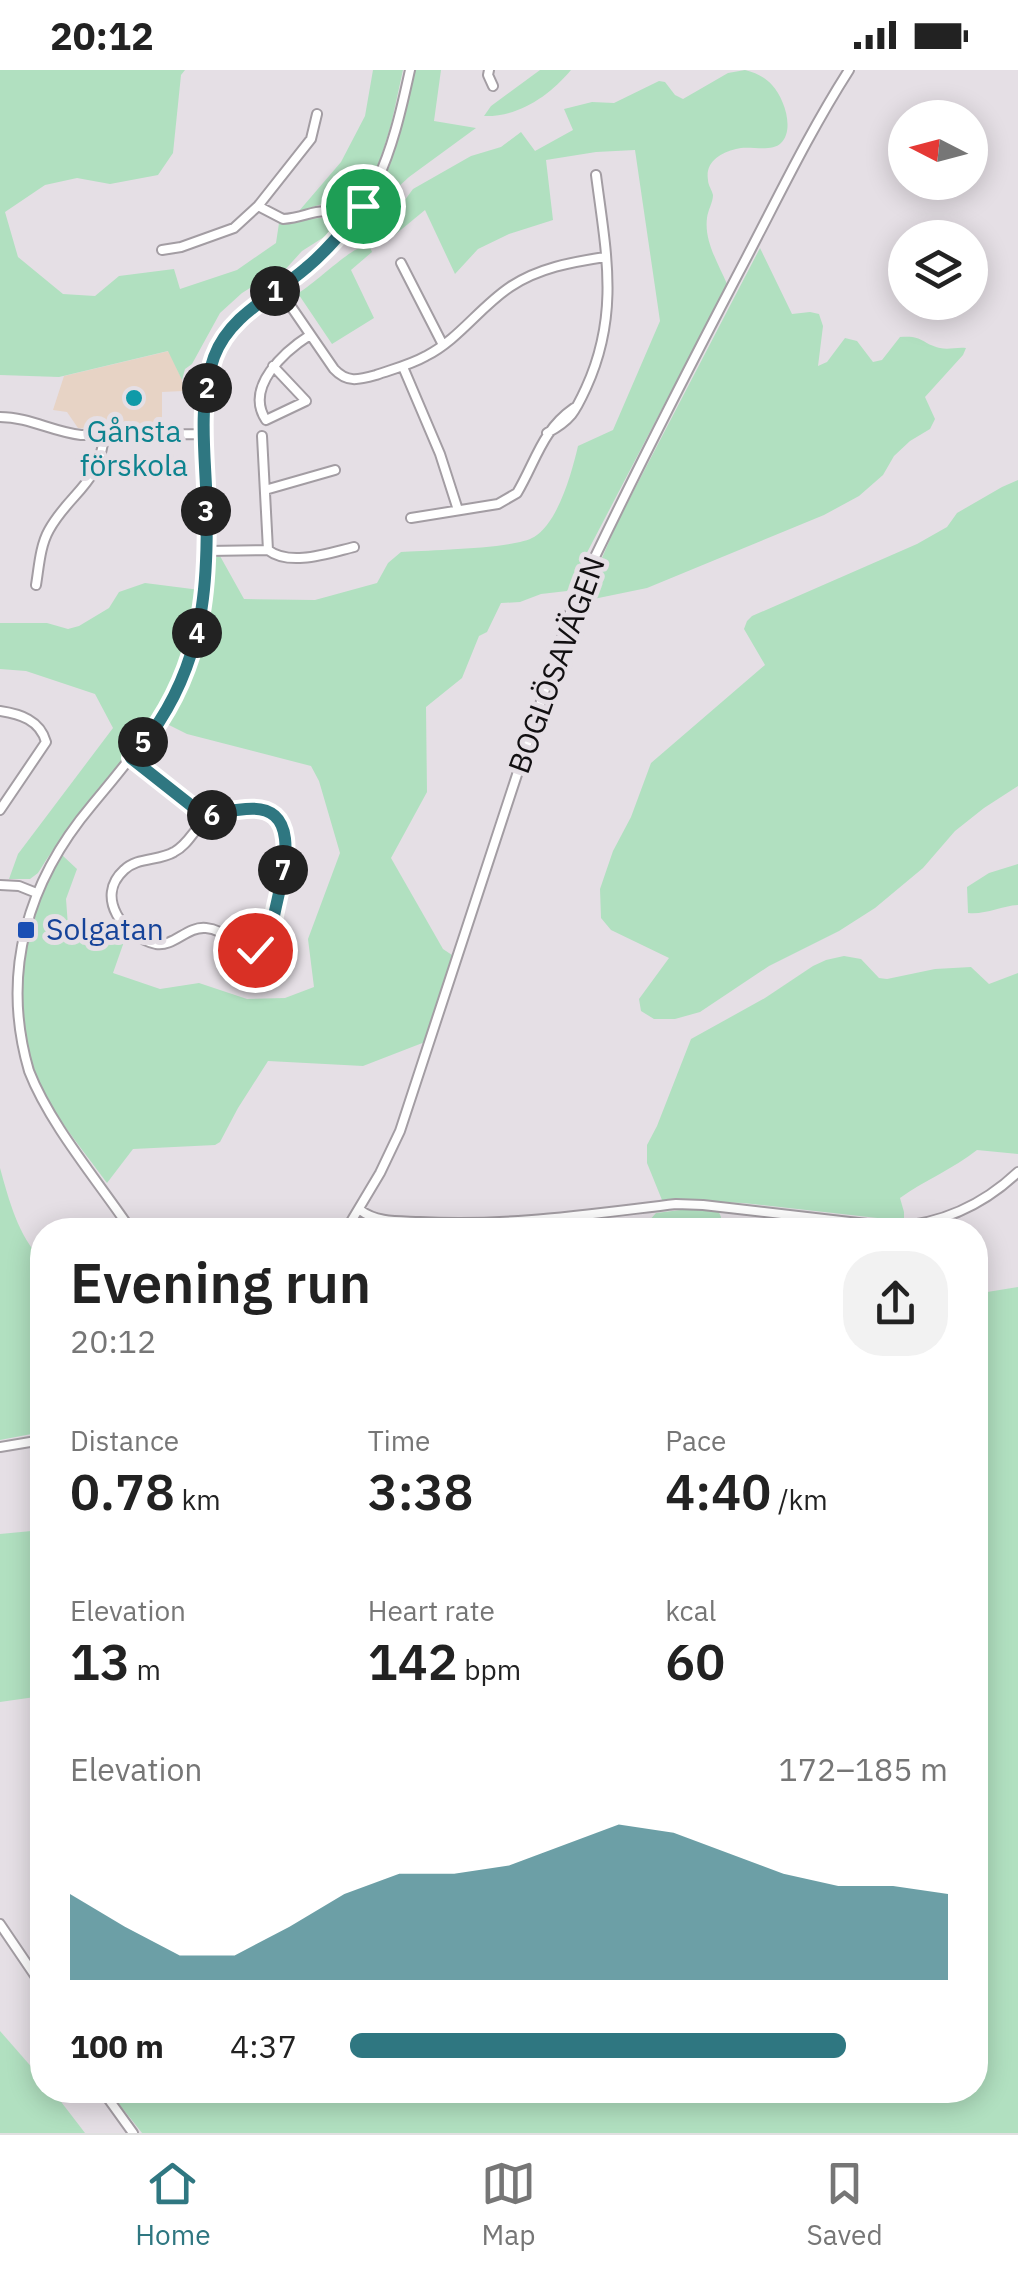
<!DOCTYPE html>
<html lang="en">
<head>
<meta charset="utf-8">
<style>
	:root { --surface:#fff; --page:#f2f2f2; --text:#222; --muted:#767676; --line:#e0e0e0; --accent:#2f7781 }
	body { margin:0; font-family:"IBM Plex Sans",sans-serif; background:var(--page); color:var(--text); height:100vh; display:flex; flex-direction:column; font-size:38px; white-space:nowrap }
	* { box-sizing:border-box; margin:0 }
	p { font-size:32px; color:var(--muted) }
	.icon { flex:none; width:55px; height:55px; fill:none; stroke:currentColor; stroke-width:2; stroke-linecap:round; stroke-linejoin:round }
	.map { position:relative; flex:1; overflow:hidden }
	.details { position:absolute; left:30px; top:1148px; width:958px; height:885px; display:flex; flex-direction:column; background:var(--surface); border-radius:40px; box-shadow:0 5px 25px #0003 }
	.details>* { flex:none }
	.needle { width:65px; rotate:276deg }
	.tools { position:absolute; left:888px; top:30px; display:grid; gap:20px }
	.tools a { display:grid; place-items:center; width:100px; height:100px; border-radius:50%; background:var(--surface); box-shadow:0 5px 25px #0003; font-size:50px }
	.pin { position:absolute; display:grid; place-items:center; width:85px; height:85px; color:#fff; margin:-42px; border:5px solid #fff; border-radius:50%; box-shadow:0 2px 10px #0007 }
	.km { position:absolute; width:50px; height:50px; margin:-25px; border-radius:50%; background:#222; color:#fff; font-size:28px; line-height:50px; text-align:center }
	.round { display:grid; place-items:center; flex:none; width:105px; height:105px; border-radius:40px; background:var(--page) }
	.head { display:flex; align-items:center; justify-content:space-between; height:170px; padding:0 40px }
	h1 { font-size:55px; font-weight:600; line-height:75px }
	.stats { display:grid; grid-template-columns:repeat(3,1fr); gap:15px; height:170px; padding:10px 40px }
	.stats div { display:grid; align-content:center }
	.stats b { font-size:50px; font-weight:600 }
	.stats small { font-size:28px; font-weight:400 }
	.stats p { font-size:28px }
	.chart { height:280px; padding:20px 40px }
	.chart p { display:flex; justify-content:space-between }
	.chart svg { width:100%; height:180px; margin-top:10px; fill:var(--accent); opacity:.7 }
	ul { padding:0 40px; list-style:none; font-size:32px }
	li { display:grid; grid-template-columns:160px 120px 1fr; align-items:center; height:75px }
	li i { height:25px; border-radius:12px; background:var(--accent) }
	.status { display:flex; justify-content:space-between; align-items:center; height:70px; padding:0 50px; background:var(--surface); direction:ltr }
	.status svg { height:28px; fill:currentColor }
	.tab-bar { display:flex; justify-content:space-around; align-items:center; height:140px; border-top:2px solid var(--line); background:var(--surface); font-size:28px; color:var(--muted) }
	.tab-bar a { display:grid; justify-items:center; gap:5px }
	.tab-bar .selected { color:var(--accent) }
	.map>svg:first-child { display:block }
	.education { fill:#e7d3c5 }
	.green { fill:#b1e0c0 }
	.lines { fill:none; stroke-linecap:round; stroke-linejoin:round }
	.minor-casing { stroke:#a39da3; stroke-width:12 }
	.minor { stroke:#fff; stroke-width:8 }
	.route-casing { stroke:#fff; stroke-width:20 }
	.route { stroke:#2f7781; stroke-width:12 }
	.culture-dot { fill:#0f9aa8; stroke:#e5dfe5; stroke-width:4 }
	.transit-dot { fill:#1a4fb4; stroke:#e5dfe5; stroke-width:4 }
	.labels { text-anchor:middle; stroke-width:10; stroke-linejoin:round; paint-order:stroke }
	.culture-label { font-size:30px; fill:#0d838f; stroke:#e5dfe5 }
	.street-label { font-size:30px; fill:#110f11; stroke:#e5dfe5 }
	.transit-label { font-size:30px; fill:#164399; stroke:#e5dfe5; text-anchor:start }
</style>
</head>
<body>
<div class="status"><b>20:12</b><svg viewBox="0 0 49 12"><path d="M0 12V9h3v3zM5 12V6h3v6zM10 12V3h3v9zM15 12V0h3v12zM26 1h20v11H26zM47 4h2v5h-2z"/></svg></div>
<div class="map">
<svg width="1018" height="2063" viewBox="0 0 1018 2063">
	<rect width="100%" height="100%" fill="#e5dfe5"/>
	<path class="education" d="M169,281L182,310L183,321L162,322V359L123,358L112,354H102L90,359L78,358L67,342L53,340L64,306Z"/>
	<path class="green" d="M0,0H185L181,5L173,83L158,105L110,114L77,108L45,115L5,142L18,187L63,224L95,226L119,206L174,199L180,219L237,200L276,173L279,153C297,154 319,143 335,151L332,162L302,181L283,202L277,201L242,223L220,243L192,294L185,299L182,310L168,281L59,307L0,305Z
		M373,0H403L391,55L380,90L359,132L347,134L329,132L299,141L341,92L365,46Z
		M414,0H441L434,51L476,58L409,107L383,131L375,126C397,87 405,44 414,0Z
		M540,0H571C549,26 519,47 484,46L491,36Z
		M745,0C756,3 765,7 772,15C784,28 795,59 781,73C771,83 749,75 736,79C720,83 705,92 708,110C708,115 712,120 713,125C713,132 708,140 707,148C704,171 718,193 727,214L567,521L541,524L520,532L501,533L487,562L479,566L462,608L426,637L427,722L391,788L443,879L452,885L425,972L363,996L268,991L238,1038L220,1072L215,1075L133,1079L107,1113C81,1077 48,1040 33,997C8,927 21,845 62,785L77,799L66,829L68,856L111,850L126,866L113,903L160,919L199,913L247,929L285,928L314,917L308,869L340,783L319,711L311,696L187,664L165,653C196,598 208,550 212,487L220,486L244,529L315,530L377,513L388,493L401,482C427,480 515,479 534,467C558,453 572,402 578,376L613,360L660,251L635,80L596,82L546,90L553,150L509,164L478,179L455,204L425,140L391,168L389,161L399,138L413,119L471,86L501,77L521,62L535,81L573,60L564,39L592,32L614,33L659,11L665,12L675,25L683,29L728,3Z
		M364,176L370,177L372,182L351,200L374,248L332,274L299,225L300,222C316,212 350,179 364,176Z
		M760,178L792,244L810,242L819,244L823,256L818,296L827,292L845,268L857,271L873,292L882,290L900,267C924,265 920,273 940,278C949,280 956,277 966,278L963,285L925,327L935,349L930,359L910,371L894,386L883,405L859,426L824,445L647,518L579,532L588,511L598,497L618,451Z
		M1018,410V716L984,738L955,761L923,798L875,838L839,861L769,896L700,942L675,949H654L641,941L639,929L669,888L611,860L601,848L600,819L613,781L631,747L651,693L765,595L744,559L747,551L752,546L917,474L947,457L957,443L1002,417Z
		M145,513L200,520C195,550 189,581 176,609C145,681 78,736 38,803L30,809H9L18,784L113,658L95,624L26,601L0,599V553H47L68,559L79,556L109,538L119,522Z
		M1018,794V835C1001,836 985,845 968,843L967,817L989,803Z
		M844,886L861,889L879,908L887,909L935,899L971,897L989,914L1018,903V1084L977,1080C953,1099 925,1110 900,1128L904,1142V1151L743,1133L662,1130L647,1093V1075L657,1056L691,969L765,928L813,896L826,890Z
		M0,1098C9,1130 18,1166 42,1190V1362L0,1370Z
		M697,1138L718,1140L721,1147L720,1160H649L648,1152L656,1143Z
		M1018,1217V2063H142L108,2020H975V1224Z
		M42,1460V1626L0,1632V1464Z
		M0,1961L42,2009V2020H52L85,2063H0Z"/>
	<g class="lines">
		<defs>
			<path id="minor" d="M489,0L488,5L493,16
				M258,136L283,149C313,147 321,131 351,152
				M162,180L181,177L234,158L258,136L311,69L317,44
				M401,193L443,275
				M279,219L334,299C347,313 358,310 376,305C393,299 410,295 426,286C458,270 480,237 510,217C538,198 572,192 605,187
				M273,296L306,331L266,350C244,317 285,281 310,265
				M403,297L440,384L458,440
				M0,347C29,347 53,362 81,365L204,364
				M547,363C571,350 575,342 586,318C620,244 606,182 596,105
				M265,420L335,400
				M411,448L498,434L517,423C536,391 542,360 574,338
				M268,480C290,497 329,483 354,477
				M207,481L268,480L262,366
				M36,515C39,497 40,476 49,460C70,422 100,415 104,365
				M0,641C20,644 40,650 46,672L0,740
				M131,688L207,748
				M257,738L275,745L281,751L286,771L283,809L269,877C242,887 230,860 206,858C187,856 174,877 156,874C124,867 94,827 124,800C137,787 159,791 174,782C188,775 194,759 206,749C218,738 242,739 257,738Z
				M0,815L19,816L34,822
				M360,1140C377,1153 399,1151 420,1152C506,1157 590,1144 676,1134L703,1135L893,1157C942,1154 982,1136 1018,1102
				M131,1160C98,1111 50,1055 29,1001C0,902 28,811 92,735C134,684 178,635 195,569C203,540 207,510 207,480C208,419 191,324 222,270C241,240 275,223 302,202C376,143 391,87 410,0
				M346,1160L380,1103L400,1061L574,531C626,420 682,311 739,202C775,134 808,64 849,0
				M0,1377L42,1370
				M0,1854L42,1916
				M102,2020L133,2063"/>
		</defs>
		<use href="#minor" class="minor-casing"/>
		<use href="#minor" class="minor"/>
	</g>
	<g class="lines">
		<defs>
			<path id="route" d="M255,880L269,878C273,867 272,857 274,846C280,813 308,733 246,739C233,740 219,742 207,748L131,688C140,676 150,665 159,652C207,578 209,501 206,416C204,374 199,328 214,287C230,244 274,226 306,198C328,180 345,158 363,136"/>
		</defs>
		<use href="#route" class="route-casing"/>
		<use href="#route" class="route"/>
	</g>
	<circle class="culture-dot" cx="134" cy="328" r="10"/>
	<rect class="transit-dot" x="16" y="850" width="20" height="20" rx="5"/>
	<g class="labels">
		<g class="culture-label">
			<text x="134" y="372">Gånsta<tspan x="134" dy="34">förskola</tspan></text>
		</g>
		<g class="street-label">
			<text transform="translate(557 595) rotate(-70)" y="10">BOGLÖSAVÄGEN</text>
		</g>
		<g class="transit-label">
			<text x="46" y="870">Solgatan</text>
		</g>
	</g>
</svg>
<div class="tools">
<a><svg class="needle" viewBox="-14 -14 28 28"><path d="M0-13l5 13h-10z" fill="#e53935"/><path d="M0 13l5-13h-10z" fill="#767676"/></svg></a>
<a><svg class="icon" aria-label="layers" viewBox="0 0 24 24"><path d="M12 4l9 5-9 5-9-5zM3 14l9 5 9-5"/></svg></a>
</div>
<div class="pin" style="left:363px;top:136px;background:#1e9e55"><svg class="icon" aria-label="arrive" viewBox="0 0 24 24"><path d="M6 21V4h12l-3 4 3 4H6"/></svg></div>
<div class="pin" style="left:255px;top:880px;background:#d93025"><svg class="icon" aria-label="check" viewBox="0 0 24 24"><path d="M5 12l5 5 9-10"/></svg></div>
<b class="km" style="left:275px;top:221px">1</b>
<b class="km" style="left:207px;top:318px">2</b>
<b class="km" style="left:206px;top:441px">3</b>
<b class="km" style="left:197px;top:563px">4</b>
<b class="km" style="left:143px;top:672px">5</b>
<b class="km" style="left:212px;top:745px">6</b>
<b class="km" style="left:283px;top:800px">7</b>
<section class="details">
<div class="head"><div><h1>Evening run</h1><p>20:12</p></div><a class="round"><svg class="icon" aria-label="share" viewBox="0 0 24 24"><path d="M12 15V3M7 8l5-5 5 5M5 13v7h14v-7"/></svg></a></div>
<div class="stats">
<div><p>Distance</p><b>0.78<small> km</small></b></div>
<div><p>Time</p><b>3:38</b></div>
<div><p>Pace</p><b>4:40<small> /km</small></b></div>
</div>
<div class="stats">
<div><p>Elevation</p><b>13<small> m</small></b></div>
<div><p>Heart rate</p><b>142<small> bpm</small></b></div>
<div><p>kcal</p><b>60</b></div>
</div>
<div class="chart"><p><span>Elevation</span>172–185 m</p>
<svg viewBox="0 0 160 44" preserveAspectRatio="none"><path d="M0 44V23L10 31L20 38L30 38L40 31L50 23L60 18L70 18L80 16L90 11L100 6L110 8L120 13L130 18L140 21L150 21L160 23V44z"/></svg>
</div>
<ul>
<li><b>100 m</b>4:37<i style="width:83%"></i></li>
</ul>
</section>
</div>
<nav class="tab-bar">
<a class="selected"><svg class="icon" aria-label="home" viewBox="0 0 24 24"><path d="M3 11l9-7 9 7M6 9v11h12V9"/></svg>Home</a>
<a><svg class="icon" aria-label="map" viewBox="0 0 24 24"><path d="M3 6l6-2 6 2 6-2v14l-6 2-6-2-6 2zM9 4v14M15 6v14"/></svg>Map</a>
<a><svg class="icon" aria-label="saved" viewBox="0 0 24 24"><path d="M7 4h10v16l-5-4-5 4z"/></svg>Saved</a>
</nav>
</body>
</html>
